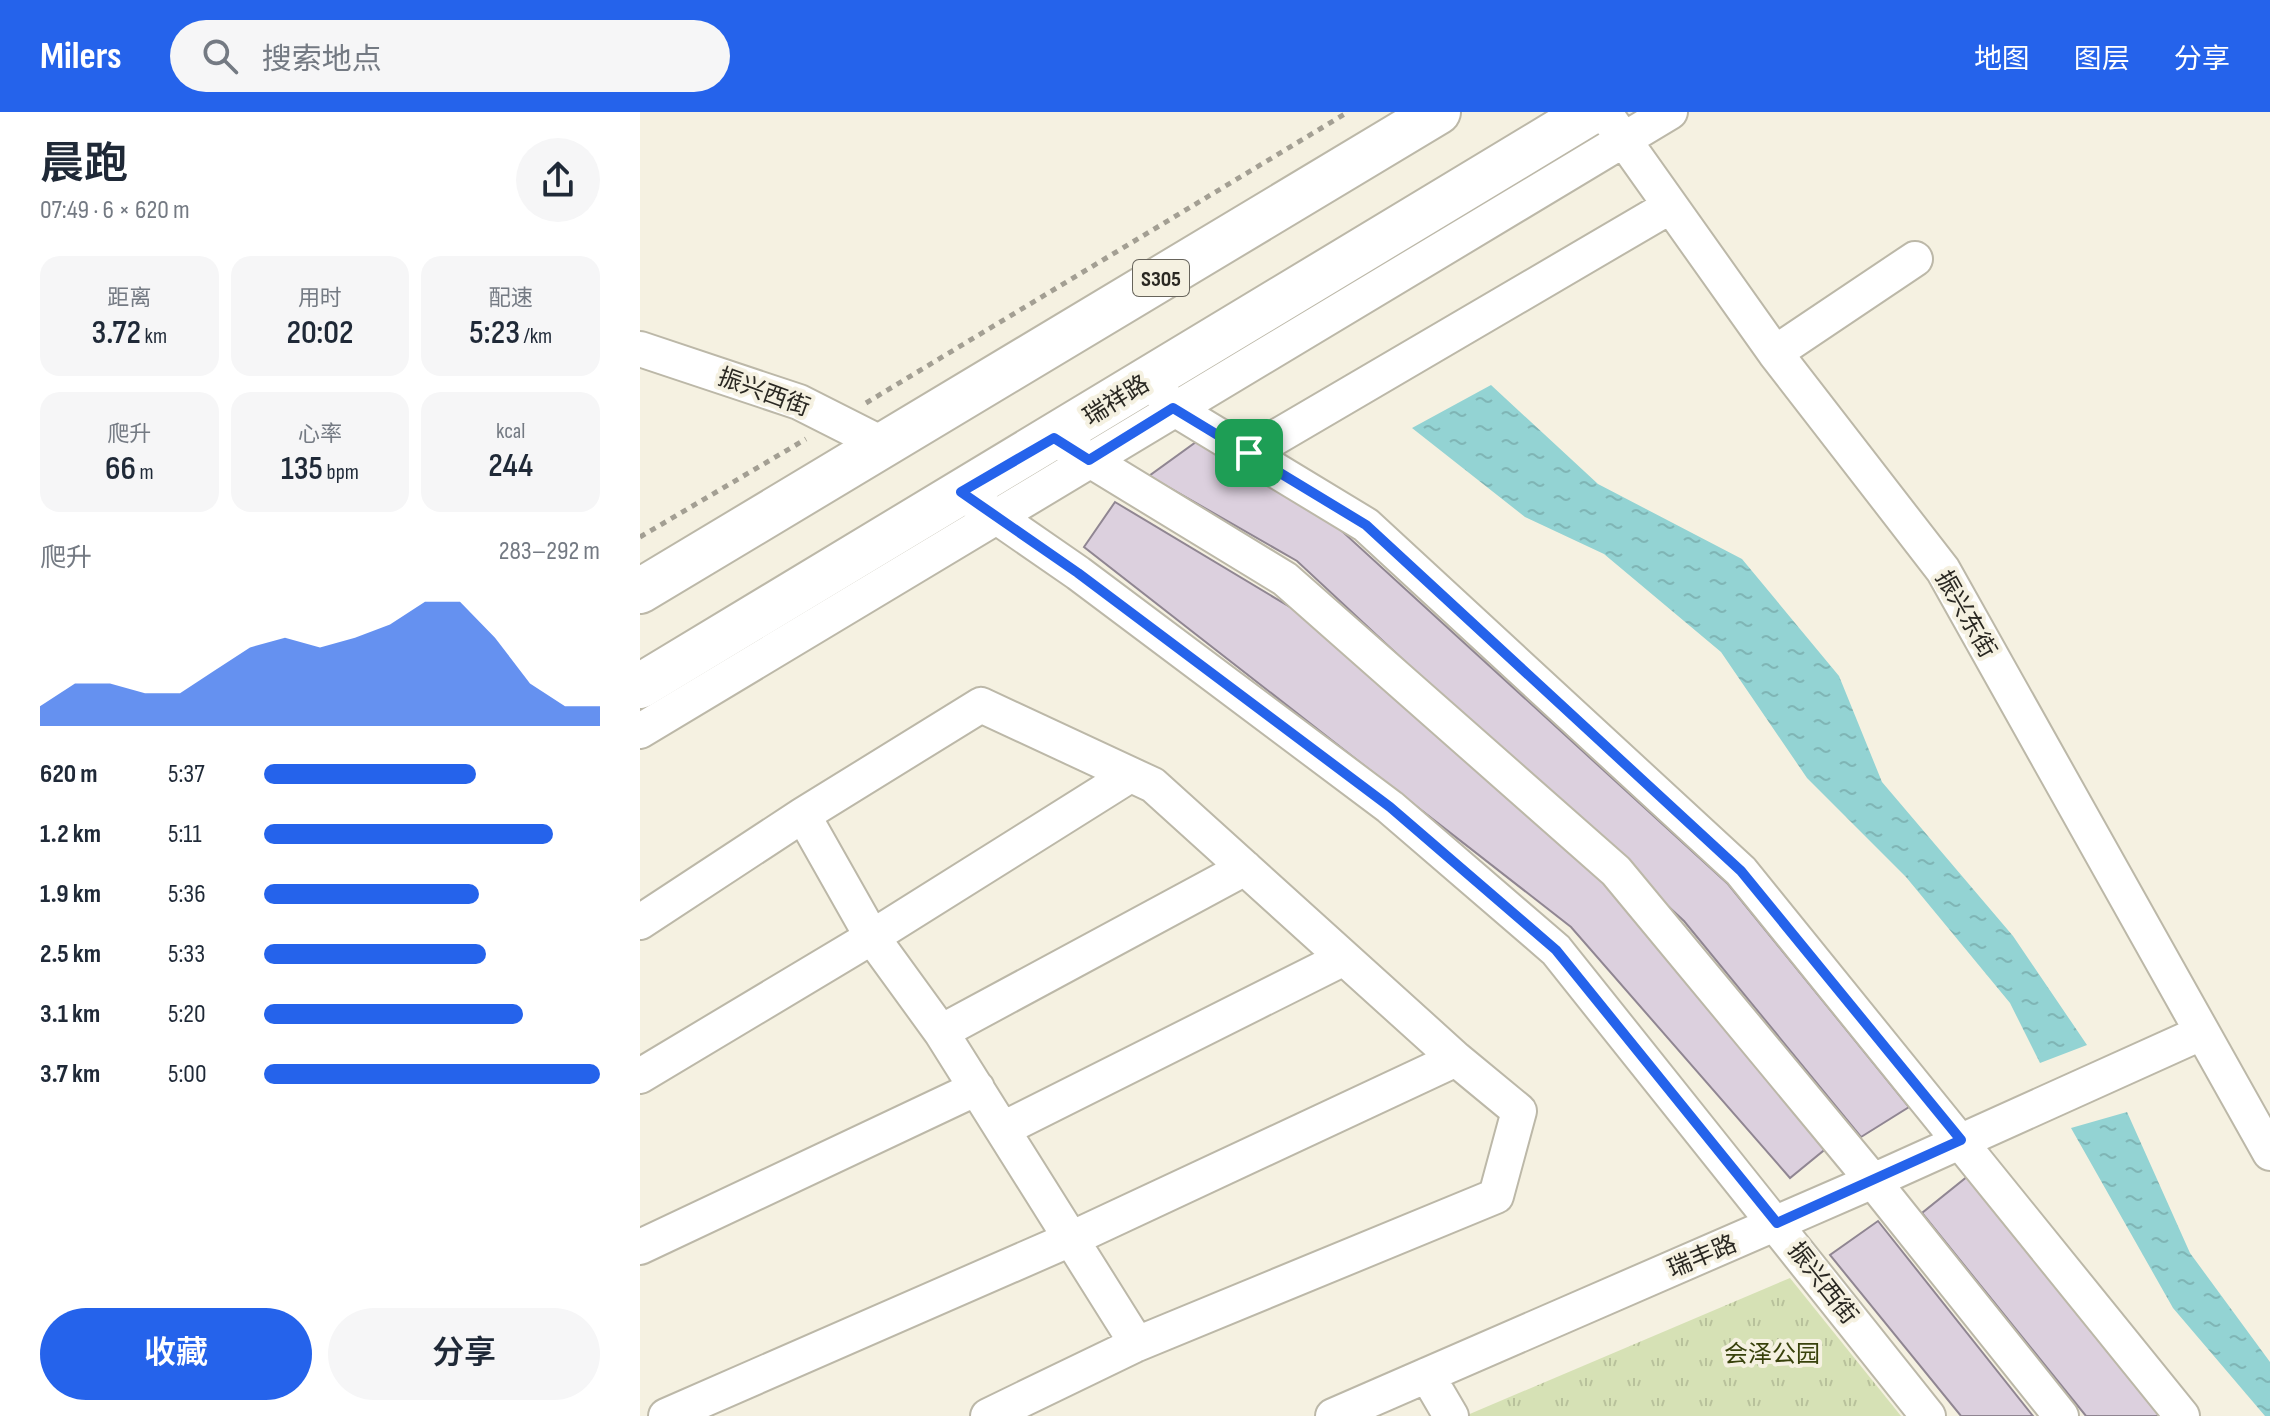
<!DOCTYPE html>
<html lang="zh">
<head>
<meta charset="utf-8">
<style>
	:root { --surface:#fff; --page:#f6f6f7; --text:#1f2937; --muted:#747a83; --accent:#2563eb }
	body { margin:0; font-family:"Sofia Sans Condensed","Noto Sans SC",sans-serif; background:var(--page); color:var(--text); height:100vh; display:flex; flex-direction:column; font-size:30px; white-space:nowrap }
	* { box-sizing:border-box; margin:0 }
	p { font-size:26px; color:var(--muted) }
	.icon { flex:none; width:44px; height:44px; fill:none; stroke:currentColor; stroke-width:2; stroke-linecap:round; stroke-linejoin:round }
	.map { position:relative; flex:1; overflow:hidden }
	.panel { display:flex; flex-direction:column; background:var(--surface); width:640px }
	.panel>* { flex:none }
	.pin { position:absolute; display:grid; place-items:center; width:68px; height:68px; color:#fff; margin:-34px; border-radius:16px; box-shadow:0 4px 12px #0006 }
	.round { display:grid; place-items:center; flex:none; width:84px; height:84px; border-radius:42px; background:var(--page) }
	.head { display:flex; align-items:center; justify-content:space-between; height:136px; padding:0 40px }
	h1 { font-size:44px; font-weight:600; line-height:60px }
	.figures { display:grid; grid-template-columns:repeat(3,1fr); gap:12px; height:136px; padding:8px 40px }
	.figures div { display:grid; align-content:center; border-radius:20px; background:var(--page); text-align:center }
	.figures b { font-size:34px; font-weight:600 }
	.figures small { font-size:22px; font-weight:400 }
	.figures p { font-size:22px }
	.chart { height:224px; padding:16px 40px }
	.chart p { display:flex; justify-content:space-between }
	.chart svg { width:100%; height:144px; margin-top:8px; fill:var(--accent); opacity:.7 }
	.cta { display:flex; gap:16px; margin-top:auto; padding:16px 40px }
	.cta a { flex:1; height:92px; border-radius:48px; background:var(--accent); color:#fff; font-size:32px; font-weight:600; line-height:92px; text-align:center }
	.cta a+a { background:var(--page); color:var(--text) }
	ul { padding:0 40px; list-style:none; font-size:26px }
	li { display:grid; grid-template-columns:128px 96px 1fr; align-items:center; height:60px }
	li i { height:20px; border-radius:10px; background:var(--accent) }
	header { display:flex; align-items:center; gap:48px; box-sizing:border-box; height:112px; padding:0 40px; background:var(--accent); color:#fff }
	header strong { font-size:38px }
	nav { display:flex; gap:44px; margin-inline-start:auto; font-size:28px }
	.search { width:560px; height:72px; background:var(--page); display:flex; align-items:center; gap:20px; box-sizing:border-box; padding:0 28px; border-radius:44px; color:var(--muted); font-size:30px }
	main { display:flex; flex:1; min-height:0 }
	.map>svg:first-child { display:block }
	.park { fill:url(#park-tufts) }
	.water { fill:url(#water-ripples) }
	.building { fill:#dcd0de; stroke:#908692; stroke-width:2 }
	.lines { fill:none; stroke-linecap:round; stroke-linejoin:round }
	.minor-casing { stroke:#bcb8a8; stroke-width:38 }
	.major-casing { stroke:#bcb8a8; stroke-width:48 }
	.path { stroke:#a39f93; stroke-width:5; stroke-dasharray:6 6; stroke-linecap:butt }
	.minor { stroke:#fff; stroke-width:34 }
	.major { stroke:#fff; stroke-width:44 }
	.route-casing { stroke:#fff; stroke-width:16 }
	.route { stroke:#2563eb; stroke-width:10 }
	.labels { text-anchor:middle; stroke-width:8; stroke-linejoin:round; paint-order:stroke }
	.shield { fill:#f5f1e1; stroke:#67645b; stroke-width:2 }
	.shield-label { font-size:22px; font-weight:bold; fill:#2a2822 }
	.street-label { font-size:24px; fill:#2a2822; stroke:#f5f1e1 }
	.park-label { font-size:24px; fill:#38410b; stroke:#f5f1e1 }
</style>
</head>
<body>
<header>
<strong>Milers</strong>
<div class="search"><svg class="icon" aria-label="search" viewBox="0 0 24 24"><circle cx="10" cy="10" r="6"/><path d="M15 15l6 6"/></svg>搜索地点</div>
<nav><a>地图</a><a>图层</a><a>分享</a></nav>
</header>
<main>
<section class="panel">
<div class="head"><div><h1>晨跑</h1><p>07:49 · 6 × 620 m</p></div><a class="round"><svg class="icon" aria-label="share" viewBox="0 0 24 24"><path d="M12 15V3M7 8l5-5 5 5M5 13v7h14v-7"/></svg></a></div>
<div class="figures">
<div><p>距离</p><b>3.72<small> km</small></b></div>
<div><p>用时</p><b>20:02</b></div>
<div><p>配速</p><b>5:23<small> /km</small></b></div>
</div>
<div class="figures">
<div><p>爬升</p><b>66<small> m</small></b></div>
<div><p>心率</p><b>135<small> bpm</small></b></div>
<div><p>kcal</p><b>244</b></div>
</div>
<div class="chart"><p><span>爬升</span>283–292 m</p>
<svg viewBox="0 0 160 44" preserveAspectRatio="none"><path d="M0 44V38L10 31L20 31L30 34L40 34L50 27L60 20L70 17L80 20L90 17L100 13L110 6L120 6L130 17L140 31L150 38L160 38V44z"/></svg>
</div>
<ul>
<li><b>620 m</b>5:37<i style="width:63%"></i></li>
<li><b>1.2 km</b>5:11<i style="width:86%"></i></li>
<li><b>1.9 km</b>5:36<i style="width:64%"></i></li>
<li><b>2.5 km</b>5:33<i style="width:66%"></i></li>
<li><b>3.1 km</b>5:20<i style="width:77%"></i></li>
<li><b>3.7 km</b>5:00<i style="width:100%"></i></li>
</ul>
<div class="cta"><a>收藏</a><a>分享</a></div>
</section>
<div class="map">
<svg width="1630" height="1304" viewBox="0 0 1630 1304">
	<defs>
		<pattern id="park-tufts" width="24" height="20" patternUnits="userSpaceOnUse" patternTransform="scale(2)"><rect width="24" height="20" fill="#d6e1b5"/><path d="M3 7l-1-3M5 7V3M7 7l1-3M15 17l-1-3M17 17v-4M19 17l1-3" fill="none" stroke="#b8c19b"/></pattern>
		<pattern id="water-ripples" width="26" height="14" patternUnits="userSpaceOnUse" patternTransform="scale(2)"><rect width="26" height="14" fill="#93d3d3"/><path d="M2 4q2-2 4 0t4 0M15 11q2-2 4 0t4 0" fill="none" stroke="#7fb5b5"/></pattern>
	</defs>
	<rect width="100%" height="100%" fill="#f5f1e1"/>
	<path class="park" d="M1150,1166L1261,1304H825Z"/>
	<path class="water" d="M851,273L958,372L1102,447L1199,564L1242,670L1373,824L1447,933L1400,951L1370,891L1266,765L1167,666L1081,540L964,442L885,405L772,316Z
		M1487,1000L1550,1141L1630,1250V1304H1625L1533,1196L1431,1016Z"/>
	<path class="building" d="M556,330L692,410L1088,772L1269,995L1221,1025L1044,809L657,449L509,364Z
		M475,390L660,501L978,777L1194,1030L1150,1066L931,815L444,435Z
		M1328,1064L1521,1304H1446L1282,1101Z
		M1238,1109L1393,1304H1321L1190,1143Z"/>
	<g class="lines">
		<defs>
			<path id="minor" d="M964,0L1135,241L1303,458L1630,1041
				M0,237L159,290L244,333
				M1135,241L1275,147
				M510,267L533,296L726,413L1101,759L1542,1304
				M414,326L645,467L976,759L1233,1069L1421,1304
				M609,341L1029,95
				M321,380L438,461L750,695L916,838L1288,1304
				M0,619L1030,0
				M163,703L232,825L301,920L497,1232
				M0,810L163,703L341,593L513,673L816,947L879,999L856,1084L497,1232L348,1304
				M301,920L605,756
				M0,964L232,825L490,663
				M363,1017L704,846
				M0,1135L337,976
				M787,1263L811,1304
				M26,1304L433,1126L816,947
				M693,1304L1233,1069L1561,921"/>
			<path id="major" d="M0,479L798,0
				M0,574L951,0"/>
		</defs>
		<use href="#minor" class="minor-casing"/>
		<use href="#major" class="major-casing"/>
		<path class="path" d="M226,291L708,0
			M0,425L166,327"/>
		<use href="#minor" class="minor"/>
		<use href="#major" class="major"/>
	</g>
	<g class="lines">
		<defs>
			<path id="route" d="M533,296L726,413L1101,759L1321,1028L1137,1111L916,838L750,695L438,461L321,380L414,326L449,348Z"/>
		</defs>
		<use href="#route" class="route-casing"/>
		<use href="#route" class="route"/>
	</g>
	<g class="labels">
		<rect class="shield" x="493" y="148" width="56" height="36" rx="6"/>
		<g class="shield-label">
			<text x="521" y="174">S305</text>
		</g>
		<g class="street-label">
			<text transform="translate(124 280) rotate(20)" y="8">振兴西街</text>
			<text transform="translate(476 288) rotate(-32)" y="8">瑞祥路</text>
			<text transform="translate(1326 502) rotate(60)" y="8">振兴东街</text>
			<text transform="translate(1062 1144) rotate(-23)" y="8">瑞丰路</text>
			<text transform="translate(1183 1171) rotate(52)" y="8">振兴西街</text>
		</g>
		<g class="park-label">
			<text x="1132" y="1250">会泽公园</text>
		</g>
	</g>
</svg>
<div class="pin" style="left:609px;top:341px;background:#1e9e55"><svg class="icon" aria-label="arrive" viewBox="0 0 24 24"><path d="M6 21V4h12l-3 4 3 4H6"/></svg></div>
</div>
</main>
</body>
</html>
